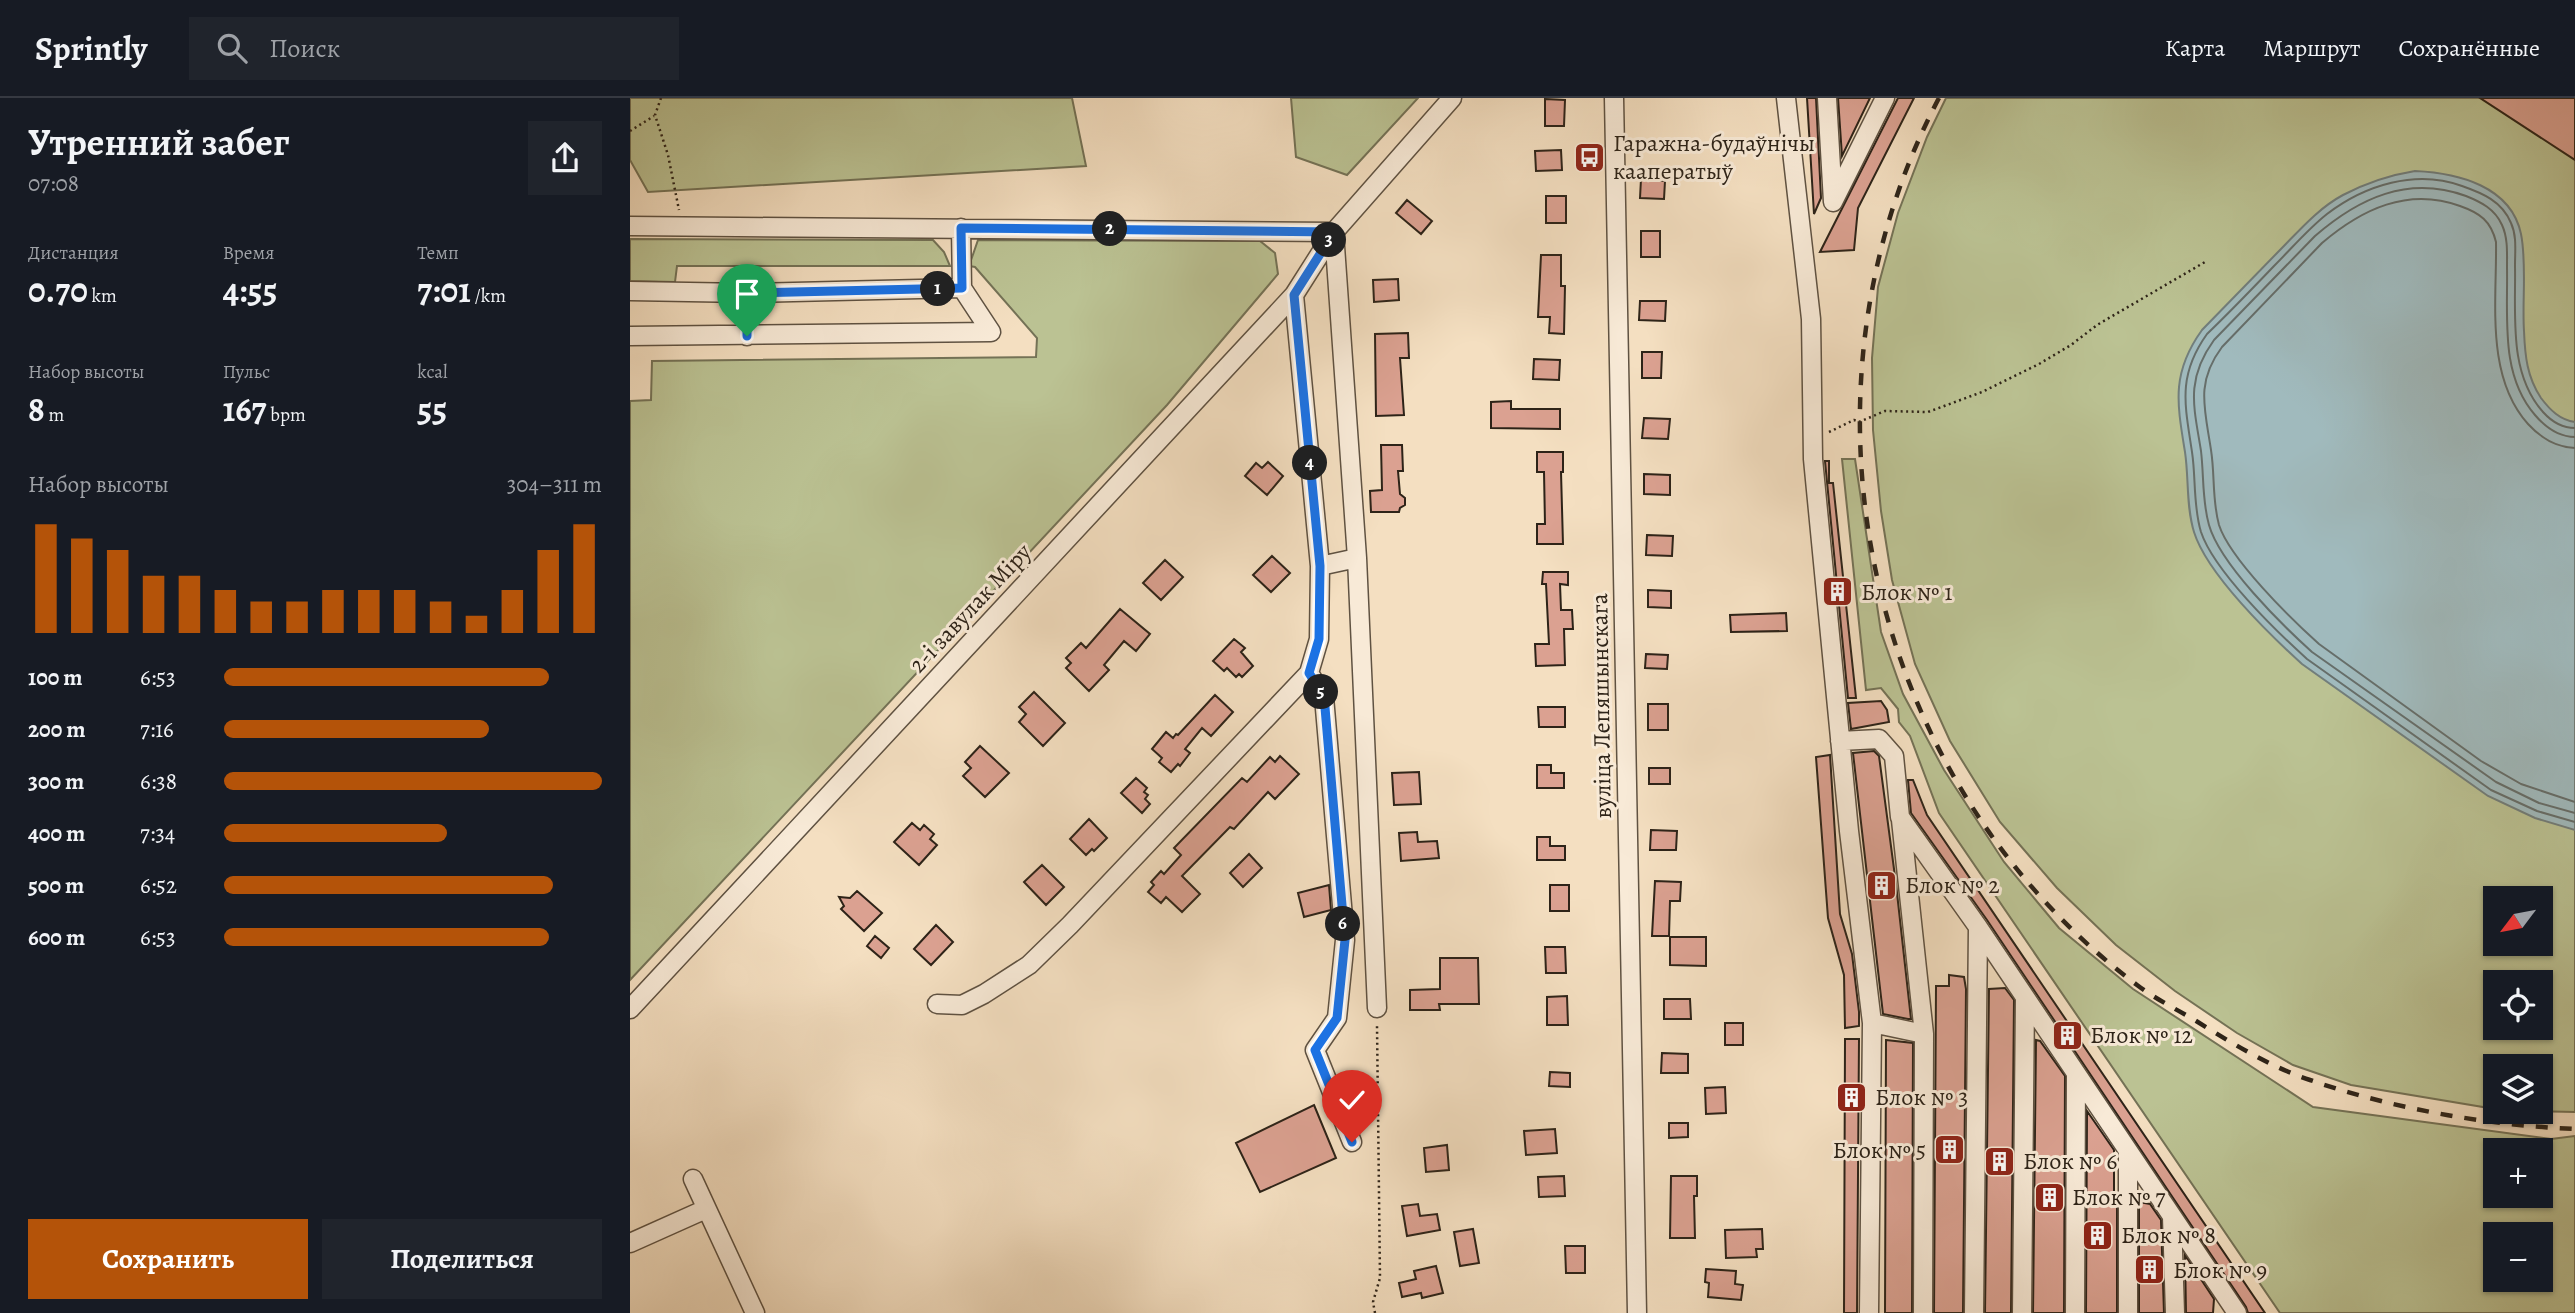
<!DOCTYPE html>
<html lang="ru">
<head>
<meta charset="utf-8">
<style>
	:root { --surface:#171b24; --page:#20242c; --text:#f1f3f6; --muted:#9ea1a6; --line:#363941; --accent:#b45309 }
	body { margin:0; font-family:Alegreya,serif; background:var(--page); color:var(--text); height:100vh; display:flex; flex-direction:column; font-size:26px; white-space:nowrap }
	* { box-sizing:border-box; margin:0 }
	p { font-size:23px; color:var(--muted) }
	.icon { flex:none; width:38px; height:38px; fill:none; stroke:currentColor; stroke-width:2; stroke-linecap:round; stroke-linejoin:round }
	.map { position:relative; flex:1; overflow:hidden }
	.details { display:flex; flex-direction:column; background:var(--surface); width:630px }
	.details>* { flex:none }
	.needle { width:46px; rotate:238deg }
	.buttons { position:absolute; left:1853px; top:788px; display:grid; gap:14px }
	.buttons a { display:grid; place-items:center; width:70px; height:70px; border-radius:0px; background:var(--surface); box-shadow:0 2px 5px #0004; font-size:35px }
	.pin { position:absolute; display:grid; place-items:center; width:60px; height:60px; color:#fff; margin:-72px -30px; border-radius:50% 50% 50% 0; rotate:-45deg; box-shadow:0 0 7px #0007 }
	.pin .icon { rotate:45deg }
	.km { position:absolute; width:35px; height:35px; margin:-18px; border-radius:50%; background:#222; color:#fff; font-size:19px; line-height:35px; text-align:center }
	.round { display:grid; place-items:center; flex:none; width:74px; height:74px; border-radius:0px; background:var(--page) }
	.summary { display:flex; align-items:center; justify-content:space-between; height:119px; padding:0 28px }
	h1 { font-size:38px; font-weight:700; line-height:52px }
	.stats { display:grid; grid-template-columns:repeat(3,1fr); gap:10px; height:119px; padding:7px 28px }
	.stats div { display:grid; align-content:center }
	.stats b { font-size:35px; font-weight:700 }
	.stats small { font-size:19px; font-weight:400 }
	.stats p { font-size:19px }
	.chart { height:196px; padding:14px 28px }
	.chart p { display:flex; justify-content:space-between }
	.chart svg { width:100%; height:126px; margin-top:7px; stroke:var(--accent); stroke-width:6 }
	.cta { display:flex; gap:14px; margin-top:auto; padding:14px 28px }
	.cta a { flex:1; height:80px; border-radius:0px; background:var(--accent); color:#fff; font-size:28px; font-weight:700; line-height:80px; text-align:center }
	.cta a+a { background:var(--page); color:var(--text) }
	ul { padding:0 28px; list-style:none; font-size:23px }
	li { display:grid; grid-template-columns:112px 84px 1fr; align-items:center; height:52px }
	li i { height:18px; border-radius:9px; background:var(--accent) }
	header { display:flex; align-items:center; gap:42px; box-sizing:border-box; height:98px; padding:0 35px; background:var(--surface); border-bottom:2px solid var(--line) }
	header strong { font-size:33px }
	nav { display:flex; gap:38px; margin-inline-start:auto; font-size:24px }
	.search { width:490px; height:63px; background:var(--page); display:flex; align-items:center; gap:18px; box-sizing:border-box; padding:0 24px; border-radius:0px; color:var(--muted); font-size:26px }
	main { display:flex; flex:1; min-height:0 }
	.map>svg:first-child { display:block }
	.green { fill:#bbc293; stroke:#747256; stroke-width:2; fill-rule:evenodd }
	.water { fill:#a0babd; stroke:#727e7b; stroke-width:2 }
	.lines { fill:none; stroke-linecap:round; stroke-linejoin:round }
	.shore { stroke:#666e6a; stroke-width:2 }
	.building { fill:#dba191; stroke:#2d2318; stroke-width:2 }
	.minor-casing { stroke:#5f5242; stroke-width:21 }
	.path { stroke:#2d2318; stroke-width:2.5; stroke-dasharray:2 3.5; stroke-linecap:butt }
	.minor { stroke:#f8ead7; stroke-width:18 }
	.rail { stroke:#2d2318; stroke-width:4.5; stroke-dasharray:12 12; stroke-linecap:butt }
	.route-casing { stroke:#fff; stroke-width:14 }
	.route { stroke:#1a73e8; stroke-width:9 }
	.labels { text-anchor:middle; stroke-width:6; stroke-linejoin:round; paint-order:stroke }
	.poi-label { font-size:24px; fill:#2d2318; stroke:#f8ead7; text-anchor:start }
	.street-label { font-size:24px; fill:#2d2318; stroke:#f8ead7 }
</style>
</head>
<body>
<header>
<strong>Sprintly</strong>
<div class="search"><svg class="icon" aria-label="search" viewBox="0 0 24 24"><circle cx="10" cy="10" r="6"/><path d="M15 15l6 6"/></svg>Поиск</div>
<nav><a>Карта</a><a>Маршрут</a><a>Сохранённые</a></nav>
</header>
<main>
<section class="details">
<div class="summary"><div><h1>Утренний забег</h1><p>07:08</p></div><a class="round"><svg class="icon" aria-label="share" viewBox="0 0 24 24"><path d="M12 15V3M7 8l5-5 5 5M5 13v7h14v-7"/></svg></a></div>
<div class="stats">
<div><p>Дистанция</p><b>0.70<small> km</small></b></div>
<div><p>Время</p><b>4:55</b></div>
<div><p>Темп</p><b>7:01<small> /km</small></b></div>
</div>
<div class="stats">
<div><p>Набор высоты</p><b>8<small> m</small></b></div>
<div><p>Пульс</p><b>167<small> bpm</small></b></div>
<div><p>kcal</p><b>55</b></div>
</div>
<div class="chart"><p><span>Набор высоты</span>304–311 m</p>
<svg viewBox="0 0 160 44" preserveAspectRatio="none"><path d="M5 44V6M15 44V11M25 44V15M35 44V24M45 44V24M55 44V29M65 44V33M75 44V33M85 44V29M95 44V29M105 44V29M115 44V33M125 44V38M135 44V29M145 44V15M155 44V6"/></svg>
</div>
<ul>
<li><b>100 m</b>6:53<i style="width:86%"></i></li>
<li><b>200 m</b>7:16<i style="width:70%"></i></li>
<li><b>300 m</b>6:38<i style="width:100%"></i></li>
<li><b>400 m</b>7:34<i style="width:59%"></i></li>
<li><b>500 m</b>6:52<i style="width:87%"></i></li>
<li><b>600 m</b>6:53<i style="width:86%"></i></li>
</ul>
<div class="cta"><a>Сохранить</a><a>Поделиться</a></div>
</section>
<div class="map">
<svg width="1945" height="1215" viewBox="0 0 1945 1215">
	<rect width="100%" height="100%" fill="#f4dfc1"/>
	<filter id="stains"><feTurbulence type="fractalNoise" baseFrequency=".00286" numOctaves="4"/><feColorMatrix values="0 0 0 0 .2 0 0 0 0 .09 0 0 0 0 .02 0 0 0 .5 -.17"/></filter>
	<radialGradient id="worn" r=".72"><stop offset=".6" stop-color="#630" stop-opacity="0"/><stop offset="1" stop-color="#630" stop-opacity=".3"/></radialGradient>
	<path class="green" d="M0,0H442L456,68L18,94L0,62Z
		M661,0H788L717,77L666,59Z
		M1316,0H1945V1014L1901,1013H1911V968H1866L1865,1011L1721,987L1663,967L1607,935L1545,893L1486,847L1427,790L1370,724L1320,643L1285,566L1262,482L1251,413L1243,332L1242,260L1248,189L1268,115L1297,39ZM1866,800H1911V845H1866ZM1866,884H1911V929H1866Z
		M0,141L303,142L314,154L320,168H47L45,184L0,183Z
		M348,142L630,143L645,155L648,176L537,307L0,882V303L21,302L22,263L406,259L407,240L345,169L339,168Z
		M1212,361H1225L1251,534L1273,596L1314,672L1374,764L1429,830L1503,891L1683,1009L1921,1041L1945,1038V1215H1650L1309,715L1280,638L1269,624L1268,611L1251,590L1236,592ZM1866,1052H1911V1097H1866ZM1866,1136H1911V1181H1866Z"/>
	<path class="water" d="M1785,73C1828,75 1881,88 1891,136C1897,166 1892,203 1894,233C1895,258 1897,279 1911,300C1920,312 1930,322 1945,324V732L1905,720L1858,698L1672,566C1640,537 1577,476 1564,434C1556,408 1559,381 1555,354C1547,305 1541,275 1572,232C1597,206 1623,180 1648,154C1668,134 1687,111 1713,97C1736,85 1760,77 1785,73Z"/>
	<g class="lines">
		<path class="shore" d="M1945,330C1932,330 1922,324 1913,314C1878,275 1886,216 1885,167C1885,153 1887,138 1881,125C1872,103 1852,95 1832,88C1786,71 1735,87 1697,116C1678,131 1662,150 1644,168C1622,191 1600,214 1577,236C1547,278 1555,307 1562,354C1566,380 1563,408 1571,434C1584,473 1646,533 1677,561L1861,692L1907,713L1945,724
			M1945,339C1928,339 1916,330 1905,317C1870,277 1878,219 1877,169C1877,155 1878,140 1872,127C1865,111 1851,104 1836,98C1778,77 1729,100 1685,138L1584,242C1555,282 1564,309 1571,353C1574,378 1572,403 1579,427C1590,466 1652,527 1682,554L1866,684L1909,705L1945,715
			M1945,350C1925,349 1911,340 1898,326C1855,278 1867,203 1866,144C1861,123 1850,115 1830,108C1778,89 1732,111 1692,145L1592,249C1565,285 1575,311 1581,352C1585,377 1582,402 1589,427C1600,461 1661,521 1689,546L1851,663L1891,686L1945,704"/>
	</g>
	<path class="building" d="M1177,0H1186L1191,100L1184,116Z
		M1208,0H1240L1212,58Z
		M1268,0H1284L1228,110L1224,152L1190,154Z
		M1850,0H1945V62Z
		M915,1L935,2L934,28H915Z
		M931,52L932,72L906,73L905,53Z
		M1011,81L1035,83L1034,101L1010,100Z
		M916,98H936V125H916Z
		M777,102L802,123L791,136L766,115Z
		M1011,133H1030V159H1011Z
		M911,157H931V188H935L934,236L919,235L920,219H908Z
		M768,181L769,202L744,204L743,182Z
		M1010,203H1036L1035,223L1009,222Z
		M778,235L779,260H770L774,317L746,318L745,236Z
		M1012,254H1032L1031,280H1012Z
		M904,261L930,262L929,282L903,281Z
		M881,303V311H930V331L861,330V304Z
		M1014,320L1040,321L1038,341L1012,340Z
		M751,347H772L773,373H768L770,396L775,400V407L770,410L769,414H741L740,393L752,392Z
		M907,354H933V374H931L933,446H907V426H915L914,374H907Z
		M1195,363H1199V385H1203L1226,600H1218Z
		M638,364L653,378L637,397L615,378L626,365L632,370Z
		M1014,376L1040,377V397L1014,396Z
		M1017,437L1043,438L1042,458L1016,457Z
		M642,458L660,475L641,494L623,477Z
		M535,462L553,479L531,502L513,485Z
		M913,474H938V487L930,486L931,512H942L943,531H934L935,567L906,568L905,546H919L916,486H912Z
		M1018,492L1041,493V510L1018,509Z
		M490,511L520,536L506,553L494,543L474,567L479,572L459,593L436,570L441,565L436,560L451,545L456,550Z
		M1156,515L1157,533L1101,534L1100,517Z
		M604,541L615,550L611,554L623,568L612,579L609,576L606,579L597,570L594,573L583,563Z
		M1016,556L1038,557L1037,571L1015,570Z
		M404,594L435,625L413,648L389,624L396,616L389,609Z
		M585,597L603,614L581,638L572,630L555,651L560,655L550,668L548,666L541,674L529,664L532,660L522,651L536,634L543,640L546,636L548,637Z
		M1251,603L1257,612L1259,624L1221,631L1218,605Z
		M1018,606H1038V632H1018Z
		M908,609H935V629H909Z
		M350,648L379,675L355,699L333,678L341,670L335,664Z
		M1244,653L1249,658L1266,786L1281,921H1278L1253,916L1223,655Z
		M1200,657L1210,816L1222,856L1229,914V928L1215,930L1214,877L1198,820L1186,659Z
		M650,658L669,676L645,701L638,694L604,731L600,729L552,778L570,796L552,814L536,799L531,805L518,794L524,787L521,784L531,773L534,776L551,757L544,750L612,680L617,684L640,659L645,664Z
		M907,667H921V675H934V690H907Z
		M1019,670H1040V686H1019Z
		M789,674L791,706L764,707L762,675Z
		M506,680L517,690L514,694L518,697L515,701L520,706L512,715L491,695Z
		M1278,682H1283L1297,717L1635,1215H1618L1616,1209L1357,822L1281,715Z
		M459,721L477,740L464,753L462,751L456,757L440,741Z
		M282,725L290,732L294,727L304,736L300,741L307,747L289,767L264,744Z
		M1021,732L1047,733L1046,752H1020Z
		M787,734L788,744L807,743L809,760L771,763L769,735Z
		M907,739H920V748H935V762H907Z
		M619,756L632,770L613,789L600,775Z
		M412,767L434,789L416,807L394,784Z
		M1025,783L1051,784L1050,803H1040L1039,838H1022Z
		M699,787L701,812L674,819L668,795Z
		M920,787H939V813H920Z
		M227,793L252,815L234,833L211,811L214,808L209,799L220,800Z
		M306,827L323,844L301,867L284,851Z
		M245,838L259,850L251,860L237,848Z
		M1040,839H1076V868L1040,867Z
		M915,849H935L936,875H916Z
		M810,860H848L849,906H809L810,912H780V892L810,891Z
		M1319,877L1334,879L1336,891L1333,1215H1304L1306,888H1319Z
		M1375,890L1384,902L1381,1215H1355L1359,891Z
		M937,898L938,927H917V899Z
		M1034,901H1060L1061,921H1034Z
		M1095,925H1113V947H1095Z
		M1215,941H1229L1227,1215H1214Z
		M1256,942L1283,945L1282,1215H1255Z
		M1406,942L1410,943L1435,978L1434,1215H1403Z
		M1032,955L1058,956V975H1031Z
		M920,974L940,975V989L919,988Z
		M1095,989L1096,1015L1076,1016L1075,990Z
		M684,1007L706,1060L630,1094L606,1045Z
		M1457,1013L1484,1052V1100L1487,1101V1215H1456Z
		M1039,1025H1058V1039L1039,1040Z
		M925,1031L927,1055L896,1057L894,1033Z
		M817,1047L819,1072L796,1074L794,1050Z
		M934,1078L935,1098L909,1099L908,1079Z
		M1041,1078H1067V1098H1064L1065,1140H1040Z
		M1509,1104L1520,1106L1531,1122L1534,1215H1509Z
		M788,1106L790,1118L807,1116L810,1132L777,1138L772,1108Z
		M843,1131L849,1165L830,1168L824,1134Z
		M1132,1131L1133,1151H1126L1127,1159L1096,1160L1095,1132Z
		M935,1148H955V1175H936Z
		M1555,1157L1584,1201L1583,1215H1556Z
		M806,1168L813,1195L792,1200L791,1195L772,1199L769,1185L786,1181L784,1173Z
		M1076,1171L1106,1173L1105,1186L1113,1187L1111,1202L1078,1199L1079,1185L1075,1184Z"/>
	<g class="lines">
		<defs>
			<path id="minor" d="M984,0L1007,1215
				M1156,0L1181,221L1183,361L1219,733L1242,925L1239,1215
				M1197,0L1203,104L1255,0
				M0,128L704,134
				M331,130L332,190
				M704,134L727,460L747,910
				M0,193L117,195L332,190L361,234L0,238
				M117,195V238
				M690,468L727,460
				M679,575L694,599L715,842L707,920L685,952L722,1044
				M1210,643L1249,641L1264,658L1270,719L1348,829L1607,1215
				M307,906L332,907L354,896L399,867L440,827L679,575L689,541L690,468L664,197
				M0,911L664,197L704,134L822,0
				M1242,925L1294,936L1271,722
				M1498,1054V1215
				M63,1081L125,1215
				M1542,1119L1545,1215
				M0,1145L76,1111
				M1293,1215L1294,936
				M1344,1215L1348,829
				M1392,1215L1395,899
				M1445,1215L1446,975"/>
		</defs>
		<use href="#minor" class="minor-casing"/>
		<path class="path" d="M31,0L25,17L38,57L49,112
			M0,33L24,18
			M960,59H971
			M1199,334L1224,322L1229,324L1255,313L1298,314L1352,294L1409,266L1441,247L1467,227L1575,164
			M745,1215L743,1204L750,1180L747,927"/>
		<use href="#minor" class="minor"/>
		<path class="rail" d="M1309,0C1151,299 1236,684 1507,887C1524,900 1544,910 1563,921C1600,944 1638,968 1680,982C1764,1011 1856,1027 1945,1031"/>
	</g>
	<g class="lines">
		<defs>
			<path id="route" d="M117,238V195L332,190L331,130L704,134L664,197L690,468L689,541L679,575L694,598L715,842L707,920L685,952L722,1044"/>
		</defs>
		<use href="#route" class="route-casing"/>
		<use href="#route" class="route"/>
	</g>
	<defs>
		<symbol id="bus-square" viewBox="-11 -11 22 22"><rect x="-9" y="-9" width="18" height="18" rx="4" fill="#8f2418" stroke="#f8ead7"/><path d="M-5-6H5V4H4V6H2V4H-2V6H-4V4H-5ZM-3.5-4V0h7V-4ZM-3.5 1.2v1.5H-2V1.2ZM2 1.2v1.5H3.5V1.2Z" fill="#fff"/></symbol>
		<symbol id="building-square" viewBox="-11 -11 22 22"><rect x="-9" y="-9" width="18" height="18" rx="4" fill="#8f2418" stroke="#f8ead7"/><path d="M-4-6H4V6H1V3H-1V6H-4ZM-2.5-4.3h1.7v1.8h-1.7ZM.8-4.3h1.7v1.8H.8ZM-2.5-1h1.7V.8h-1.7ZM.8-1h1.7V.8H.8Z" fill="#fff"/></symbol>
	</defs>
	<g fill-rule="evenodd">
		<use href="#bus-square" x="942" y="42" width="35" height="35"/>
		<use href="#building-square" x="1190" y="476" width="35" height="35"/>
		<use href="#building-square" x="1234" y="770" width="35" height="35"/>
		<use href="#building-square" x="1420" y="920" width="35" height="35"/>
		<use href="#building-square" x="1204" y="982" width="35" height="35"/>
		<use href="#building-square" x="1302" y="1034" width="35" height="35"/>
		<use href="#building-square" x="1352" y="1046" width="35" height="35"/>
		<use href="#building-square" x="1402" y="1082" width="35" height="35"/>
		<use href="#building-square" x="1450" y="1120" width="35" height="35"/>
		<use href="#building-square" x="1502" y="1154" width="35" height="35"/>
	</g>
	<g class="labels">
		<g class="poi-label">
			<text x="983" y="53">Гаражна-будаўнічы<tspan x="983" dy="28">кааператыў</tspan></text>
			<text x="1231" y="502">Блок № 1</text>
			<text x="1275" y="795">Блок № 2</text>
			<text x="1460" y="945">Блок № 12</text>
			<text x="1245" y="1007">Блок № 3</text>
			<text x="1296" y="1060" text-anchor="end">Блок № 5</text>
			<text x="1393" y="1071">Блок № 6</text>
			<text x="1442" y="1107">Блок № 7</text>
			<text x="1491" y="1145">Блок № 8</text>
			<text x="1543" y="1180">Блок № 9</text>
		</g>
		<g class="street-label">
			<text transform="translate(340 510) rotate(-47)" y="8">2-і завулак Міру</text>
			<text transform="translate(971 608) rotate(-91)" y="8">вуліца Лепяшынскага</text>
		</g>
	</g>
	<rect width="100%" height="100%" filter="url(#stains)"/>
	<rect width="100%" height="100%" fill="url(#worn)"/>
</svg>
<div class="buttons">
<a><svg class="needle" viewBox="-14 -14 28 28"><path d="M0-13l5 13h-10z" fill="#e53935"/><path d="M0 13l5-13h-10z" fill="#9ea1a6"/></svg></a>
<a><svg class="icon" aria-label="locate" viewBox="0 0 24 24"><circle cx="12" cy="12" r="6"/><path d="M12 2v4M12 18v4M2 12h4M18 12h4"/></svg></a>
<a><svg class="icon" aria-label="layers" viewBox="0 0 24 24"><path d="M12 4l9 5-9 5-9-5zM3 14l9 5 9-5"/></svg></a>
<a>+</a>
<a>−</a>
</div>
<div class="pin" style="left:117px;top:238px;background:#1e9e55"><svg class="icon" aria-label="arrive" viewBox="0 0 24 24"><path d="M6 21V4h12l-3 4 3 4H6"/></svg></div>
<div class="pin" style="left:722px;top:1044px;background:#d93025"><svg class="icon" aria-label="check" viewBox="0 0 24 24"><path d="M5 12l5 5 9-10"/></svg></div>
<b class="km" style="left:308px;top:191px">1</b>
<b class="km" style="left:480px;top:131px">2</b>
<b class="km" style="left:699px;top:142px">3</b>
<b class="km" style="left:680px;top:365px">4</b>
<b class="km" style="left:691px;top:594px">5</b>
<b class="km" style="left:713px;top:826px">6</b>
</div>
</main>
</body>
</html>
